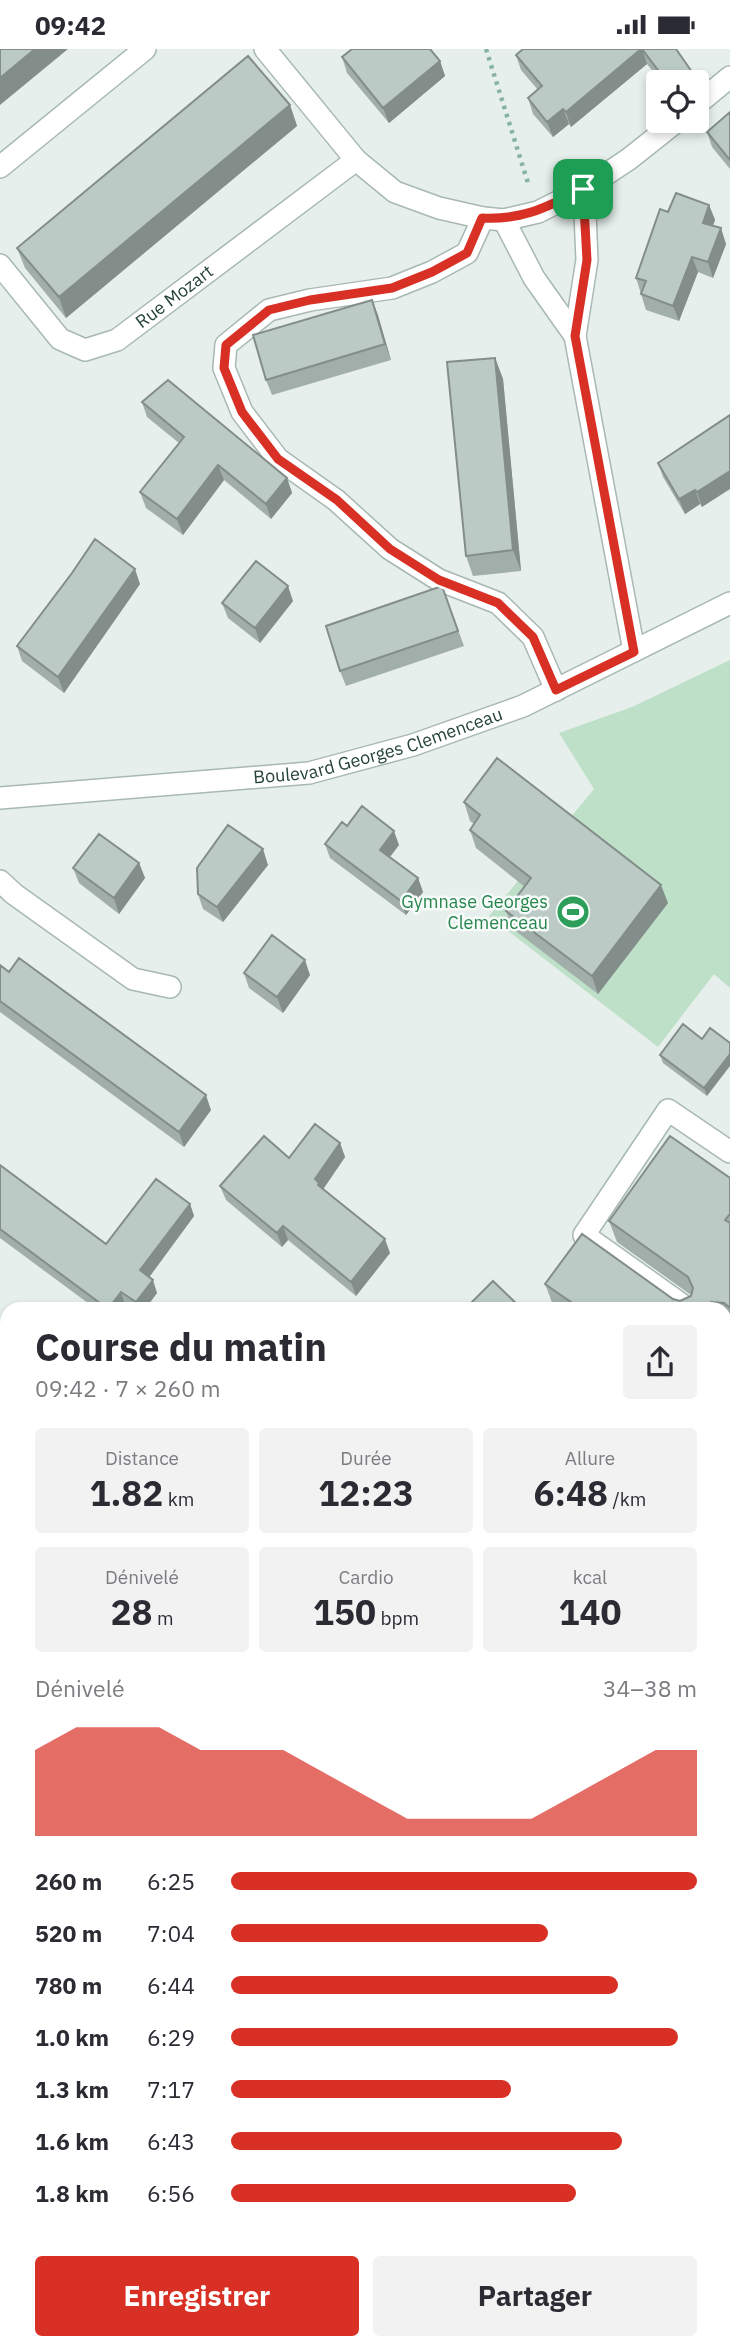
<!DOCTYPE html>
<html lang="fr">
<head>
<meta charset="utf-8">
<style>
	:root { --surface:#fff; --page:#f2f2f3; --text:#2b2b33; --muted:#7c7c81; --accent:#d93025 }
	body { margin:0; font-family:"IBM Plex Sans",sans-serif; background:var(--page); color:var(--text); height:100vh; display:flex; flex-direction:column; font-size:26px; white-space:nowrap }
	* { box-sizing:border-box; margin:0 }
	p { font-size:23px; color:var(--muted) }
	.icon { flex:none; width:38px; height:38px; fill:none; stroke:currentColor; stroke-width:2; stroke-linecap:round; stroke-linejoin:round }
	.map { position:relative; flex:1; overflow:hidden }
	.details { position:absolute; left:0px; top:1253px; width:732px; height:1048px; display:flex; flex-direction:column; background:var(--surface); border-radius:21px 21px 0 0; box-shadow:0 4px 10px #0003 }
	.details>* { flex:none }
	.controls { position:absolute; left:646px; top:21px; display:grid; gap:14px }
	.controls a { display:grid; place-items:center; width:63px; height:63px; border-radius:7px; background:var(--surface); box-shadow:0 4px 10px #0003; font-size:35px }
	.pin { position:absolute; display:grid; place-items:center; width:60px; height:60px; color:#fff; margin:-30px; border-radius:14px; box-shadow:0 4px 10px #0006 }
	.round { display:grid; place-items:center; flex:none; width:74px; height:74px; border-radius:7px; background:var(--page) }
	.overview { display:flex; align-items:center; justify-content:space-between; height:119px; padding:0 35px }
	h1 { font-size:38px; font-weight:800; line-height:52px }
	.metrics { display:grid; grid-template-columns:repeat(3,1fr); gap:10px; height:119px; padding:7px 35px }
	.metrics div { display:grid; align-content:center; border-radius:7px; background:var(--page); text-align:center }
	.metrics b { font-size:35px; font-weight:800 }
	.metrics small { font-size:19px; font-weight:400 }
	.metrics p { font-size:19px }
	.chart { height:196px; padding:14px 35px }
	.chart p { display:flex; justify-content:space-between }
	.chart svg { width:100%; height:126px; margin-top:7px; fill:var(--accent); opacity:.7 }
	.cta { display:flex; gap:14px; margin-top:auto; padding:14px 35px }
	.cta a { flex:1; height:80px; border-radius:7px; background:var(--accent); color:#fff; font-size:28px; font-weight:800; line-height:80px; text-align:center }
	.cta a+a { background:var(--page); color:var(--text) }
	ul { padding:0 35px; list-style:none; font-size:23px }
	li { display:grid; grid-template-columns:112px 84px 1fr; align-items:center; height:52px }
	li i { height:18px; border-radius:9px; background:var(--accent) }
	.status { display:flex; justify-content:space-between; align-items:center; height:49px; padding:0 35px; background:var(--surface); direction:ltr }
	.status svg { height:19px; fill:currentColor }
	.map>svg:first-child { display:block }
	.green { fill:#bfe0c8 }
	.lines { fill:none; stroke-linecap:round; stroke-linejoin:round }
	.minor-casing { stroke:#a8b8b2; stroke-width:24 }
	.major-casing { stroke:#c2cac8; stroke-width:24 }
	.path { stroke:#86b3a5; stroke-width:4.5; stroke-dasharray:3.5 5; stroke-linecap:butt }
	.minor { stroke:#fff; stroke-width:21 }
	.major { stroke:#6aa596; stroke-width:21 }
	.wall { fill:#a1aea9 }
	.shaded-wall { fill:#838d89 }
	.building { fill:#bbcac4; stroke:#838d89; stroke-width:2 }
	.route-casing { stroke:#fff; stroke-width:14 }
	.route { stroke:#d93025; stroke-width:9 }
	.labels { text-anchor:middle; stroke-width:5; stroke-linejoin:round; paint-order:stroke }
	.street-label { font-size:18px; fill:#24423a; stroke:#f7fbf9 }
	.leisure-label { font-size:18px; fill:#27864d; stroke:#f7fbf9; text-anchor:end }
</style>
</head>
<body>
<div class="status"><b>09:42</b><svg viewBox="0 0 49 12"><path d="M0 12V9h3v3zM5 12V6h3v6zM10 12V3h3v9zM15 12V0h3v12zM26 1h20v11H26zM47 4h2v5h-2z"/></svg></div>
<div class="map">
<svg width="730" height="2301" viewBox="0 0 730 2301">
	<rect width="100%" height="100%" fill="#e6efeb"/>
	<path class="green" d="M730,611V939L714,925L658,998L489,867L594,740L559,684L632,658Z"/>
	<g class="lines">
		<defs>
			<g id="minor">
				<path d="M265,0L356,111L395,143L439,159L483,169L504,171L538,163L584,140L629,110L677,72"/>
				<path d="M696,56L730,28"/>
				<path d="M0,118L145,0"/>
				<path d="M584,140L587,211L575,287L634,602"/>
				<path d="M483,169L467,204L432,223L392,239L310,251L269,261L226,296L224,319L242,363L278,410L336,451L390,500L439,531L498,554L533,588L556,641"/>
				<path d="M504,171L534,229L575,287"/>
				<path id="s1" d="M0,216L60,290L85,301L117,291L356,111"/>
				<path id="s2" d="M0,749L309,724L413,696L523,657L730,554"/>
				<path d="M0,832L14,845L133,930L170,938"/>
				<path d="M688,1260L584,1186L668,1061L730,1103"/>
				<path d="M0,1284L7,1290"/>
				<path d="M724,1467L730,1472"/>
				<path d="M724,1798L730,1795"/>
				<path d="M724,1838L730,1834"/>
				<path d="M0,1950L7,1949"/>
				<path d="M0,2143L7,2138"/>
			</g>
			<path id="major" d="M724,1940L730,1941
				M724,1957H730
				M0,2277L7,2272"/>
		</defs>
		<use href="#minor" class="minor-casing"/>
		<use href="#major" class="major-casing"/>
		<path class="path" d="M486,0L528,134
			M0,2221L7,2216
			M35,2301L44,2294"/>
		<use href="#minor" class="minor"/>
		<use href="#major" class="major"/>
	</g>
	<path class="wall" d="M523,0L677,1L696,33H661L647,15L571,78L569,75L553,88L533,65L528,49L538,41L521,21L516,6Z
		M342,8L440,12L445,27L389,74L347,24Z
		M290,56L297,77L66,269L25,219L17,199Z
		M730,63V120L712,98L707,83Z
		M709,156L715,171L713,177L726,195L713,229L698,223L679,272L646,261L636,229L668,163Z
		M372,251L391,311L272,346L266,331Z
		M495,309L503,330L521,522L473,527L466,507Z
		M142,353L287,429L292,444L271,470L224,431L183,486L146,459L140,443L179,394L147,368Z
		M730,366L702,458L700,455L685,465L663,428L658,414Z
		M140,535L64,644L22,612L17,597Z
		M442,537L464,597L346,637L340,622Z
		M293,552L260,594L228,569L222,554Z
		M464,753L668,854L598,945L513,880L506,862L525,838L476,799L470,781L474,775L470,772Z
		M347,777L399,796L390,808L418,829L423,843L406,866L330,809L325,795Z
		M139,814L145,829L119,865L79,834L73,819Z
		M268,816L223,873L203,860L198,845Z
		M0,916L211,1061L184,1098L0,963Z
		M244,924L310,926L283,964L249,939Z
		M702,990L707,1047L663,1014L660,1006Z
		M340,1094L345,1108L323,1140L390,1204L356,1247L288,1191L282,1198L226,1151L220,1137L289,1109Z
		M0,1116L106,1195L190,1155L194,1167L149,1228L157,1244L145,1260H132L125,1256L122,1260H96L0,1189Z
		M730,1129V1275H724V1260H559L553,1256L545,1235L673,1250L680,1252L691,1247V1246L617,1193L609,1172Z
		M730,1278V1382L724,1378V1281L729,1280Z
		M7,1568V1646L3,1648L0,1639V1571Z
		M500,2294H575L564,2301H504Z
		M586,2294H644L633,2301H591Z"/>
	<path class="shaded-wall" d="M35,0H68L0,56V29Z
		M641,0H642L647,15L571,78L566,63Z
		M440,12L445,27L389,74L383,59Z
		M692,23L696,33H681Z
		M290,56L297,77L66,269L59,248Z
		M563,60L569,75L553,88L547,73Z
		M709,156L715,171L708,189L703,174Z
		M721,179L726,195L713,229L708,213Z
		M692,208L698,223L679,272L673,257Z
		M372,251L378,266L391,311L385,295Z
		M495,309L503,330L521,522L513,501Z
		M218,416L224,431L183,486L177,470Z
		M730,422V440L702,458L697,443Z
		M287,429L292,444L271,470L266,455Z
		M695,441L700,455L685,465L679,450Z
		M135,520L140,535L64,644L58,628Z
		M288,537L293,552L260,594L255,579Z
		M394,782L399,796L385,814L380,801Z
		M263,800L268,816L223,873L217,858Z
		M139,814L145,829L119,865L114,849Z
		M418,829L423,843L406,866L401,852Z
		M661,836L668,854L598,945L592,927Z
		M305,911L310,926L283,964L277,948Z
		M730,1005V1017L707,1047L704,1039Z
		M206,1046L211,1061L184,1098L179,1083Z
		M340,1094L345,1108L322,1142L315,1130Z
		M190,1155L194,1167L145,1234L140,1221Z
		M283,1177L288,1191L282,1198L277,1184Z
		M385,1190L390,1204L356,1247L351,1233Z
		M153,1231L157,1244L145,1260H139L136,1253Z
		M121,1243L125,1256L122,1260H108Z
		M711,1253L714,1260H705L706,1257Z
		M730,2210V2240L724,2244V2214Z
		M375,2294H382L384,2301H367Z
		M596,2294H644L633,2301H596L594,2295Z"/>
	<path class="building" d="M0,0H35L0,29Z
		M352,0H430L440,12L383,59L342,8Z
		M523,0H641L566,63L563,60L547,73L528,49L542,37L516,6Z
		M642,0H676L692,23L681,33H667Z
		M248,7L290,56L59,248L17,199Z
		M730,63V111L707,83Z
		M676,144L709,156L703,174L721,179L708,213L692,208L673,257L641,245L646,232L636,229L660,160L668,163Z
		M372,251L385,295L266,331L253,286Z
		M495,309L513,501L466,507L447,313Z
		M168,331L287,429L266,455L218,416L177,470L140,443L184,388L142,353Z
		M730,366V422L697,443L695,441L679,450L658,414Z
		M95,490L135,520L58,628L17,597L72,524Z
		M256,512L288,537L255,579L222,554Z
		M442,537L458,582L340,622L326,577Z
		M497,709L661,836L592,927L506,862L531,829L470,781L480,766L464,753Z
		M362,757L394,782L380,801L418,829L401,852L325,795L342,773L347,777Z
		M228,776L263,800L217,858L198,845L197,819Z
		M99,785L139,814L114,849L73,819Z
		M272,886L305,911L277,948L244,924Z
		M19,909L206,1046L179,1083L0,952V916L9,923Z
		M683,975L702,990L710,979L730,994V1005L704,1039L660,1006Z
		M315,1075L340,1094L315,1130L319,1134L318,1136L385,1190L351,1233L283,1177L277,1184L220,1137L264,1087L289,1109Z
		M670,1087L730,1129V1165L725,1171L730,1174V1259L724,1254L711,1253L706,1257L705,1260H581L545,1235L582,1185L673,1250L680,1252L691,1247L693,1239L688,1228L609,1172Z
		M0,1116L106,1195L156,1130L190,1155L140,1221L153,1231L136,1253L121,1243L108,1260L0,1180Z
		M493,1232L522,1260H465Z
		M730,1278V1367L724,1363V1281L729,1280Z
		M7,1568V1629L0,1631V1571Z
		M728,2028H730V2057H727Z
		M724,2096L730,2104V2210L724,2214Z
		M168,2294H375L367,2301H160Z
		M507,2294H526L515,2301H511Z"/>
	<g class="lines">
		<defs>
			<path id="route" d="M583,140L587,211L575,287L634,603L556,641L533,588L498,554L439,531L390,500L337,451L278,410L242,363L224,319L226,296L269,261L310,251L392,239L432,223L467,204L482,169C524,171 547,158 583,140Z"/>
		</defs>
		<use href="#route" class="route-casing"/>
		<use href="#route" class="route"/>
	</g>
	<defs>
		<symbol id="stadium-disc" viewBox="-11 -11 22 22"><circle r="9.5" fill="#2e9e5b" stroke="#f7fbf9"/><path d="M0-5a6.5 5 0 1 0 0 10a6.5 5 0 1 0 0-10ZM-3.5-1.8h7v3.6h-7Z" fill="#fff"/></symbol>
	</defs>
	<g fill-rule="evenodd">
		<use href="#stadium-disc" x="554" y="844" width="38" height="38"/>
	</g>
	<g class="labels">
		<g class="street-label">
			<text dy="6" stroke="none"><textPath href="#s1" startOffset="228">Rue Mozart</textPath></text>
			<text dy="6" stroke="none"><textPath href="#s2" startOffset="383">Boulevard Georges Clemenceau</textPath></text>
		</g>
		<g class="leisure-label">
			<text x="548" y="859">Gymnase Georges<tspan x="548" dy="21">Clemenceau</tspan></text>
		</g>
	</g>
</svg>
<div class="controls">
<a><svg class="icon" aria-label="locate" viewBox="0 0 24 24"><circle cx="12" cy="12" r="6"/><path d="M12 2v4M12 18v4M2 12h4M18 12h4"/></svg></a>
</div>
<div class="pin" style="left:583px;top:140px;background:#1e9e55"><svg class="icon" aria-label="arrive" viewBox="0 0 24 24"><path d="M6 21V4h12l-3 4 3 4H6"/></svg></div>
<section class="details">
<div class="overview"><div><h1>Course du matin</h1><p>09:42 · 7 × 260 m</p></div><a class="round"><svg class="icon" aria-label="share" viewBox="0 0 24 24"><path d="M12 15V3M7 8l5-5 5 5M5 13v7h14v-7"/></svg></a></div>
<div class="metrics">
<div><p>Distance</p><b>1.82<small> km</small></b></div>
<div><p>Durée</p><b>12:23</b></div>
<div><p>Allure</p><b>6:48<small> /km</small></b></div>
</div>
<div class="metrics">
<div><p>Dénivelé</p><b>28<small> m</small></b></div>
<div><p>Cardio</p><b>150<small> bpm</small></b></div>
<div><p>kcal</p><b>140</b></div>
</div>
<div class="chart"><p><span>Dénivelé</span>34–38 m</p>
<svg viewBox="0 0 160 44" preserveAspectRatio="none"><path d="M0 44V14L10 6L20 6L30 6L40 14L50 14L60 14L70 22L80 30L90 38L100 38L110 38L120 38L130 30L140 22L150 14L160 14V44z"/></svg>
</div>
<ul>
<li><b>260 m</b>6:25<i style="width:100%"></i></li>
<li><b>520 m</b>7:04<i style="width:68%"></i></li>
<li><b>780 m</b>6:44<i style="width:83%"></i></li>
<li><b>1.0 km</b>6:29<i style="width:96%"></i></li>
<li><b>1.3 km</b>7:17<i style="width:60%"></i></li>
<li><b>1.6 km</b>6:43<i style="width:84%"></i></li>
<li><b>1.8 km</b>6:56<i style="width:74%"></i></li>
</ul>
<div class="cta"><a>Enregistrer</a><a>Partager</a></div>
</section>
</div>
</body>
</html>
